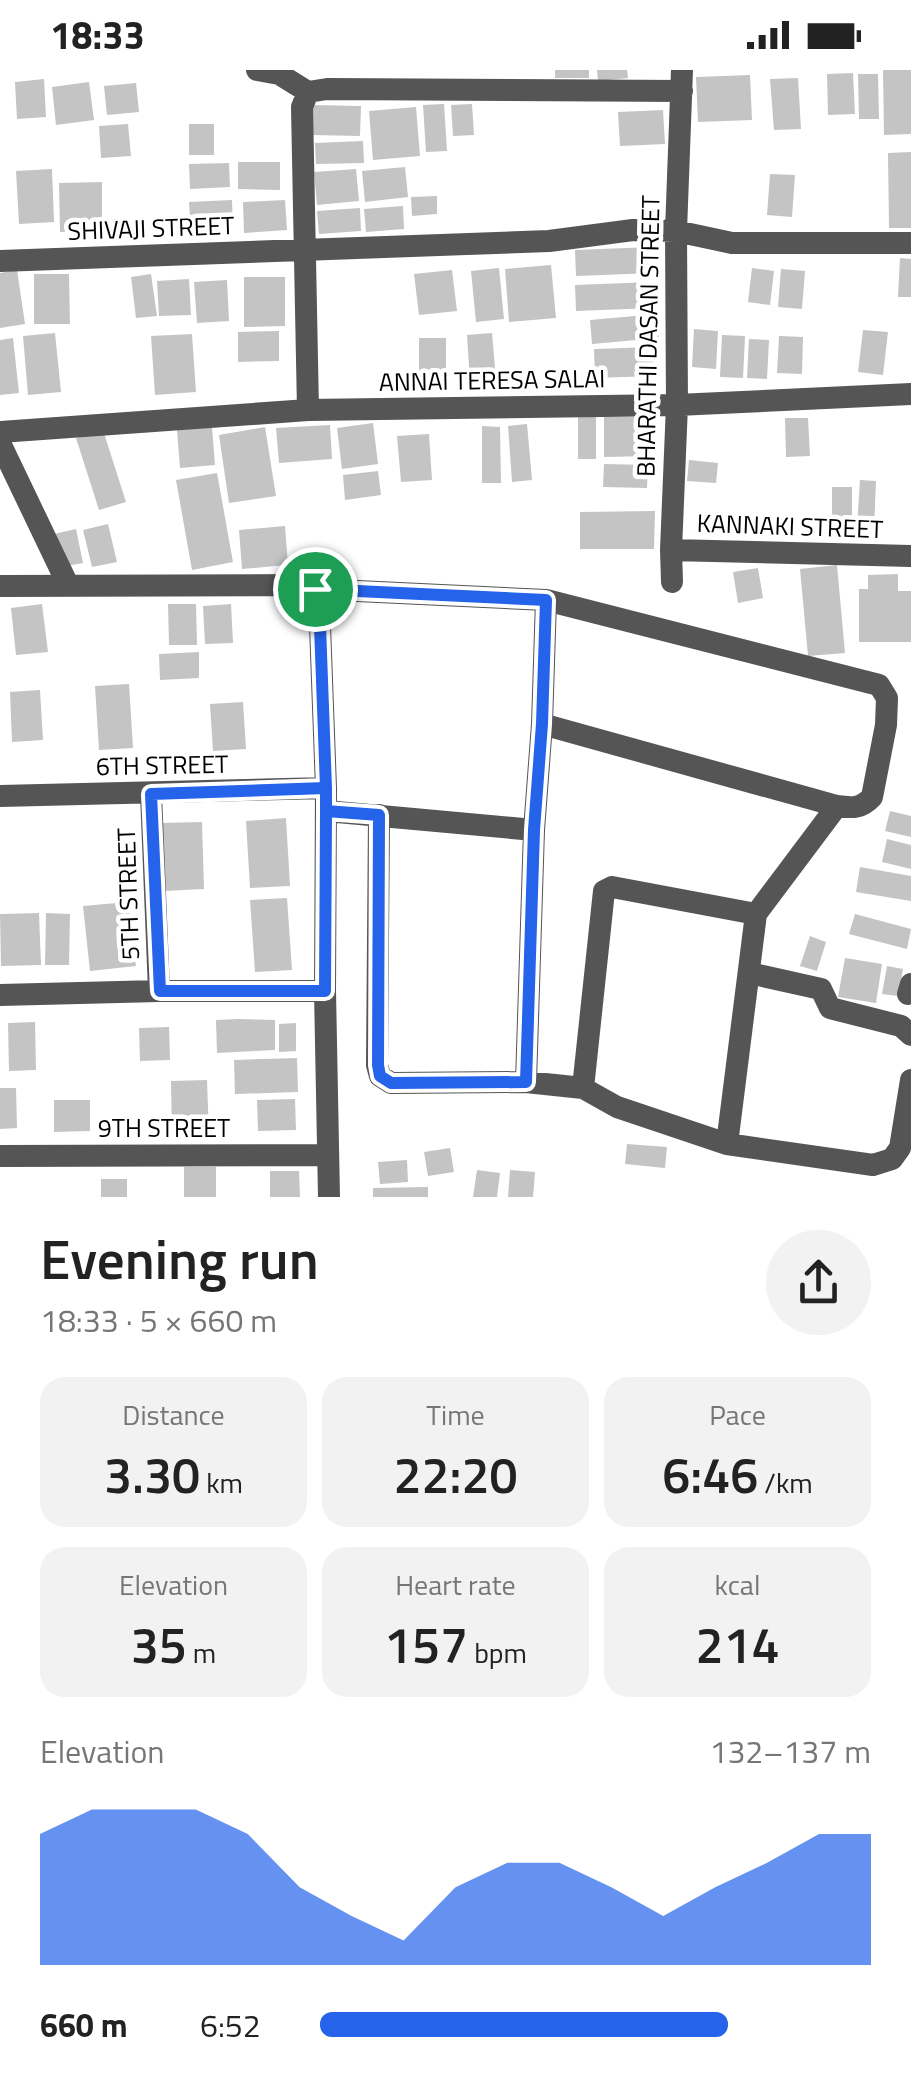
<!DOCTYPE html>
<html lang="en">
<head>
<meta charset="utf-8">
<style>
	:root { --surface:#fff; --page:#f2f2f2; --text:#222; --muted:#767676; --accent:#2563eb }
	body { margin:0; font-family:"Titillium Web",sans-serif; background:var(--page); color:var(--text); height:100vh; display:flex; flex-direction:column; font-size:38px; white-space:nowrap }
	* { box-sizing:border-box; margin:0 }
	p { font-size:32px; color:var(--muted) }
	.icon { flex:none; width:55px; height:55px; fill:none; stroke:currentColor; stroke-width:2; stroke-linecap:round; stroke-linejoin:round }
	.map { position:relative; height:1127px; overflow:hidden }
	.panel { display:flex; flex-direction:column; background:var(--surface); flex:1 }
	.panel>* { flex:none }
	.pin { position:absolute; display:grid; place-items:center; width:85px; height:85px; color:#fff; margin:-42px; border:5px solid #fff; border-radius:50%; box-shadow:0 2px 10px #0007 }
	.round { display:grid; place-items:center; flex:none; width:105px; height:105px; border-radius:52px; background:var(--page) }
	.headline { display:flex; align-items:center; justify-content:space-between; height:170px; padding:0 40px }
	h1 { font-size:55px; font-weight:600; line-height:75px }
	.metrics { display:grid; grid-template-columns:repeat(3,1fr); gap:15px; height:170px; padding:10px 40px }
	.metrics div { display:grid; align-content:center; border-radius:25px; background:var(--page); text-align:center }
	.metrics b { font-size:50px; font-weight:600 }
	.metrics small { font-size:28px; font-weight:400 }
	.metrics p { font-size:28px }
	.chart { height:280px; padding:20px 40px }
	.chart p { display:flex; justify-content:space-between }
	.chart svg { width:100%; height:180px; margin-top:10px; fill:var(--accent); opacity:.7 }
	ul { padding:0 40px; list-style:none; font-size:32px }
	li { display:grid; grid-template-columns:160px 120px 1fr; align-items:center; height:75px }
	li i { height:25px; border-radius:12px; background:var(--accent) }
	.status { display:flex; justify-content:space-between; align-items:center; height:70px; padding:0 50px; background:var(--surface); direction:ltr }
	.status svg { height:28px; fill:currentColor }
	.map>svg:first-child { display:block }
	.building { fill:#c4c4c4 }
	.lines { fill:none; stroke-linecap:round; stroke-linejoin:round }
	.minor { stroke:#555; stroke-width:22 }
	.route-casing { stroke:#fff; stroke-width:20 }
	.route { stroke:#2563eb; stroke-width:12 }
	.labels { text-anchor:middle; stroke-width:9; stroke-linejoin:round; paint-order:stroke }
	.street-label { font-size:25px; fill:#000; stroke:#fff }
</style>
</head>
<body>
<div class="status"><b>18:33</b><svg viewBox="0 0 49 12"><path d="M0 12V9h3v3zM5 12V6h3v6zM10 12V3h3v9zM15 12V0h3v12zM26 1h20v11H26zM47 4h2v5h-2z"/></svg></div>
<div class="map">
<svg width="911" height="1127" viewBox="0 0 911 1127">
	<rect width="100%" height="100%" fill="#fff"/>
	<path class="building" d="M555,0H589V8H555Z
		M597,0H627L628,8L598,11Z
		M883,0H911V64L884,65Z
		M853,3L855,44L828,45L827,4Z
		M858,4H878L879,49H859Z
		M750,5L752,50L698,52L696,7Z
		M798,8L801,59L774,60L770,9Z
		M44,9L46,47L17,49L15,12Z
		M89,12L94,50L56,55L52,17Z
		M136,13L139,42L107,45L104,16Z
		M444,34L447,81L426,82L423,35Z
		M472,34L474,65L453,66L451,35Z
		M313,35L361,36L360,66L312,65Z
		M416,37L420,86L373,90L369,41Z
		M663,40L665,74L620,76L618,42Z
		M128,54L131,86L101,88L99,56Z
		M189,54H214V85H189Z
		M363,71L364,93L316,94L315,73Z
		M911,82V158H889L888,83Z
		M238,92H280V120L238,119Z
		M229,93L230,117L190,119L189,94Z
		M405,97L408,127L365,132L362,101Z
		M52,99L54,152L19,154L16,101Z
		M356,99L359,131L317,135L314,102Z
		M770,104L795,105L792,147L767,145Z
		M102,112V161L60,162L59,113Z
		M437,126V144L412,146L411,127Z
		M232,130L233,162L191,165L189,132Z
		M285,130L287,160L244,163L243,132Z
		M403,136L404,159L366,162L364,139Z
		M360,138L361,161L319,164L317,141Z
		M652,177L653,203L576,206L575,180Z
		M900,188L911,189V227H898Z
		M551,195L556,248L509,252L505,199Z
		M499,198L504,249L476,252L471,201Z
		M752,198L774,201L770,235L748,232Z
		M781,199L805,201L802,239L778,237Z
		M17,200L25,254L0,258V203Z
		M452,200L457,241L419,245L414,204Z
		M34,204H69L70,254H34Z
		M151,204L157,246L136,248L131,207Z
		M244,207H285V256L244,257Z
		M189,209L191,245L159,246L157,211Z
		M227,210L229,251L197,253L194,212Z
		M652,212L653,238L576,241L575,215Z
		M657,244L659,268L592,274L590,250Z
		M694,259L718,261L716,299L692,297Z
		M863,260L888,262L883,305L858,302Z
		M279,261V291L238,292V262Z
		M55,263L61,322L28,325L23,266Z
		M492,263L496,310L470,312L467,265Z
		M192,264L196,322L155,325L151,266Z
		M722,265L745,266L743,308L720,307Z
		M779,266L803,267L802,304L777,303Z
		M13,268L19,323L0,325V270Z
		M419,268H446V312H419Z
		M749,269L769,270L767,309L747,308Z
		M653,277L654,306L595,308L594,279Z
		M596,346V389H578V347Z
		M604,347H651V386L604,387Z
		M785,348H808L810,386L786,387Z
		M373,353L378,394L342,399L337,358Z
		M527,354L532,410L512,412L508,356Z
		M330,355L332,389L279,393L276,358Z
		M482,356L500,357L501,413H482Z
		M212,357L215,395L180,398L177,360Z
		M265,357L276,426L229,433L219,365Z
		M103,360L126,432L99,440L76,368Z
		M429,364L432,410L401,412L397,366Z
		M689,390L718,393L716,413L687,411Z
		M604,394L648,395L647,418L603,417Z
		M378,401L381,425L345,430L343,405Z
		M217,403L233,492L192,500L176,410Z
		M860,410L876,411L874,459L857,458Z
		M832,417H852V456H832Z
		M655,441L654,479H580V442Z
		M108,454L117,492L92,497L83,460Z
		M285,456L288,495L242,499L239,460Z
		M76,459L83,493L61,497L54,464Z
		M837,495L845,583L808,586L800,499Z
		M758,498L763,528L738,533L733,502Z
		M898,504V521H911V572H859V519H868V505Z
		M42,534L48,582L16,585L11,538Z
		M168,534H196L197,575H169Z
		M231,534L233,573L205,574L203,536Z
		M199,582V608L160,610L159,584Z
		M129,614L133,678L99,680L95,616Z
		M40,620L43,670L12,672L10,622Z
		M243,632L246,679L213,681L210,634Z
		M890,741L911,746V767L885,761Z
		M286,748L290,816L250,818L246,751Z
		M202,752L204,819L164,821L162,753Z
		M887,769L911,775V799L882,792Z
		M860,797L911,806V831L856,822Z
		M287,828L292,900L255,902L250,830Z
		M128,832L136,896L90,901L83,836Z
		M39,843L41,895L1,896L0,844Z
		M46,843L70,844L69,895H45Z
		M855,844L911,859L907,879L849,864Z
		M810,866L826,872L817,901L800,896Z
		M845,888L882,894L876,933L838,927Z
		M887,896L903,899L898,926L882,924Z
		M238,949L275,950V980L217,983L216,950Z
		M35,952L36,1000L9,1001L8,953Z
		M296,953V981L279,982V954Z
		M169,957L170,990L140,991L139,958Z
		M297,988L298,1022L235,1024L234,990Z
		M207,1010L209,1066L172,1067L171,1011Z
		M0,1018H16L17,1058L0,1059Z
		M295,1029L296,1060L258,1061L257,1030Z
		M54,1030H90V1061L54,1062Z
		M627,1074L667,1077L665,1098L625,1094Z
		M450,1078L454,1102L428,1106L424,1082Z
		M407,1090L408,1112L380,1114L378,1092Z
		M184,1097H216V1127H184Z
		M477,1100L500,1103L497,1127H473Z
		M510,1100L535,1102L533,1127H508Z
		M270,1101H299L300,1127H270Z
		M101,1109H127V1127H101Z
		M428,1117V1127H373V1118Z"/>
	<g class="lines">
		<path class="minor" d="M257,0L279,4L308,22L327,19L682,21
			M0,191L549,171L633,160L676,161L732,173H911
			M308,340L302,37L308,22
			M0,362L308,340L677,335L911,324
			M0,373L68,515
			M671,480L911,486
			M672,512L671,480L677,335L676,161L682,0
			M0,516L309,515L315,519L546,530L879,615L887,628L886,655L872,727C861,739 852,738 837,736L542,654
			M315,519L319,529L326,718L325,921L329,1127
			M151,724L159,921
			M0,726L326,718
			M326,741L534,760
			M379,745L377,995L380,1006L391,1013L526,1012L583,1018L617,1037L727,1074L873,1095L892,1089L900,1078L911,1010
			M749,903L821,919L830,938L901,956L911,965
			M908,924L911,914
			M0,925L159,921H325
			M526,1012L534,760L542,654L546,530
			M583,1018L604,821L612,817L756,844
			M727,1074L756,844L837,736
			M0,1086L328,1085"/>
	</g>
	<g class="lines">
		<defs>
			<path id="route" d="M315,519L319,529L326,718V741L325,921H160L151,724L326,718V741L379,745L378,995L380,1006L391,1013L526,1012L534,760L542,654L546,530L315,519"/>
		</defs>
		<use href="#route" class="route-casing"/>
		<use href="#route" class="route"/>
	</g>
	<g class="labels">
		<g class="street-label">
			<text transform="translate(151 158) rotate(-2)" y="9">SHIVAJI STREET</text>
			<text transform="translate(648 266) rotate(-89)" y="9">BHARATHI DASAN STREET</text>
			<text transform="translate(492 310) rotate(-1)" y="9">ANNAI TERESA SALAI</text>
			<text transform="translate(790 456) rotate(2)" y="9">KANNAKI STREET</text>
			<text transform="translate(162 695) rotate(-1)" y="9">6TH STREET</text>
			<text transform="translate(128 824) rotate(-92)" y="9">5TH STREET</text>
			<text x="164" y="1067">9TH STREET</text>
		</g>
	</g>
</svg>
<div class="pin" style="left:315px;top:519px;background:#1e9e55"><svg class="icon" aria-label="arrive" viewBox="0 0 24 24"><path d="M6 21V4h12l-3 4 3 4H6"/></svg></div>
</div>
<section class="panel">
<div class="headline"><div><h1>Evening run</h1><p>18:33 · 5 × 660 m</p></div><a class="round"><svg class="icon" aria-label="share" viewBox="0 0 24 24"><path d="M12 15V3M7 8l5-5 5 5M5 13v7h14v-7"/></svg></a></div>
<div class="metrics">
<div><p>Distance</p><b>3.30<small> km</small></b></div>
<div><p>Time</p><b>22:20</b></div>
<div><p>Pace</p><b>6:46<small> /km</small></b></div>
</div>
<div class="metrics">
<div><p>Elevation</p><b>35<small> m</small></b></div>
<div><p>Heart rate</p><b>157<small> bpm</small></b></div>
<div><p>kcal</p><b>214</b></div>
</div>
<div class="chart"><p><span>Elevation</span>132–137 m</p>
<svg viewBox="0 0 160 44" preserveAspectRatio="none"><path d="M0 44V12L10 6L20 6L30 6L40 12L50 25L60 32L70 38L80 25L90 19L100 19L110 25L120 32L130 25L140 19L150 12L160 12V44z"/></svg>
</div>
<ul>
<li><b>660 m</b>6:52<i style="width:74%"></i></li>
</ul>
</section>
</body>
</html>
